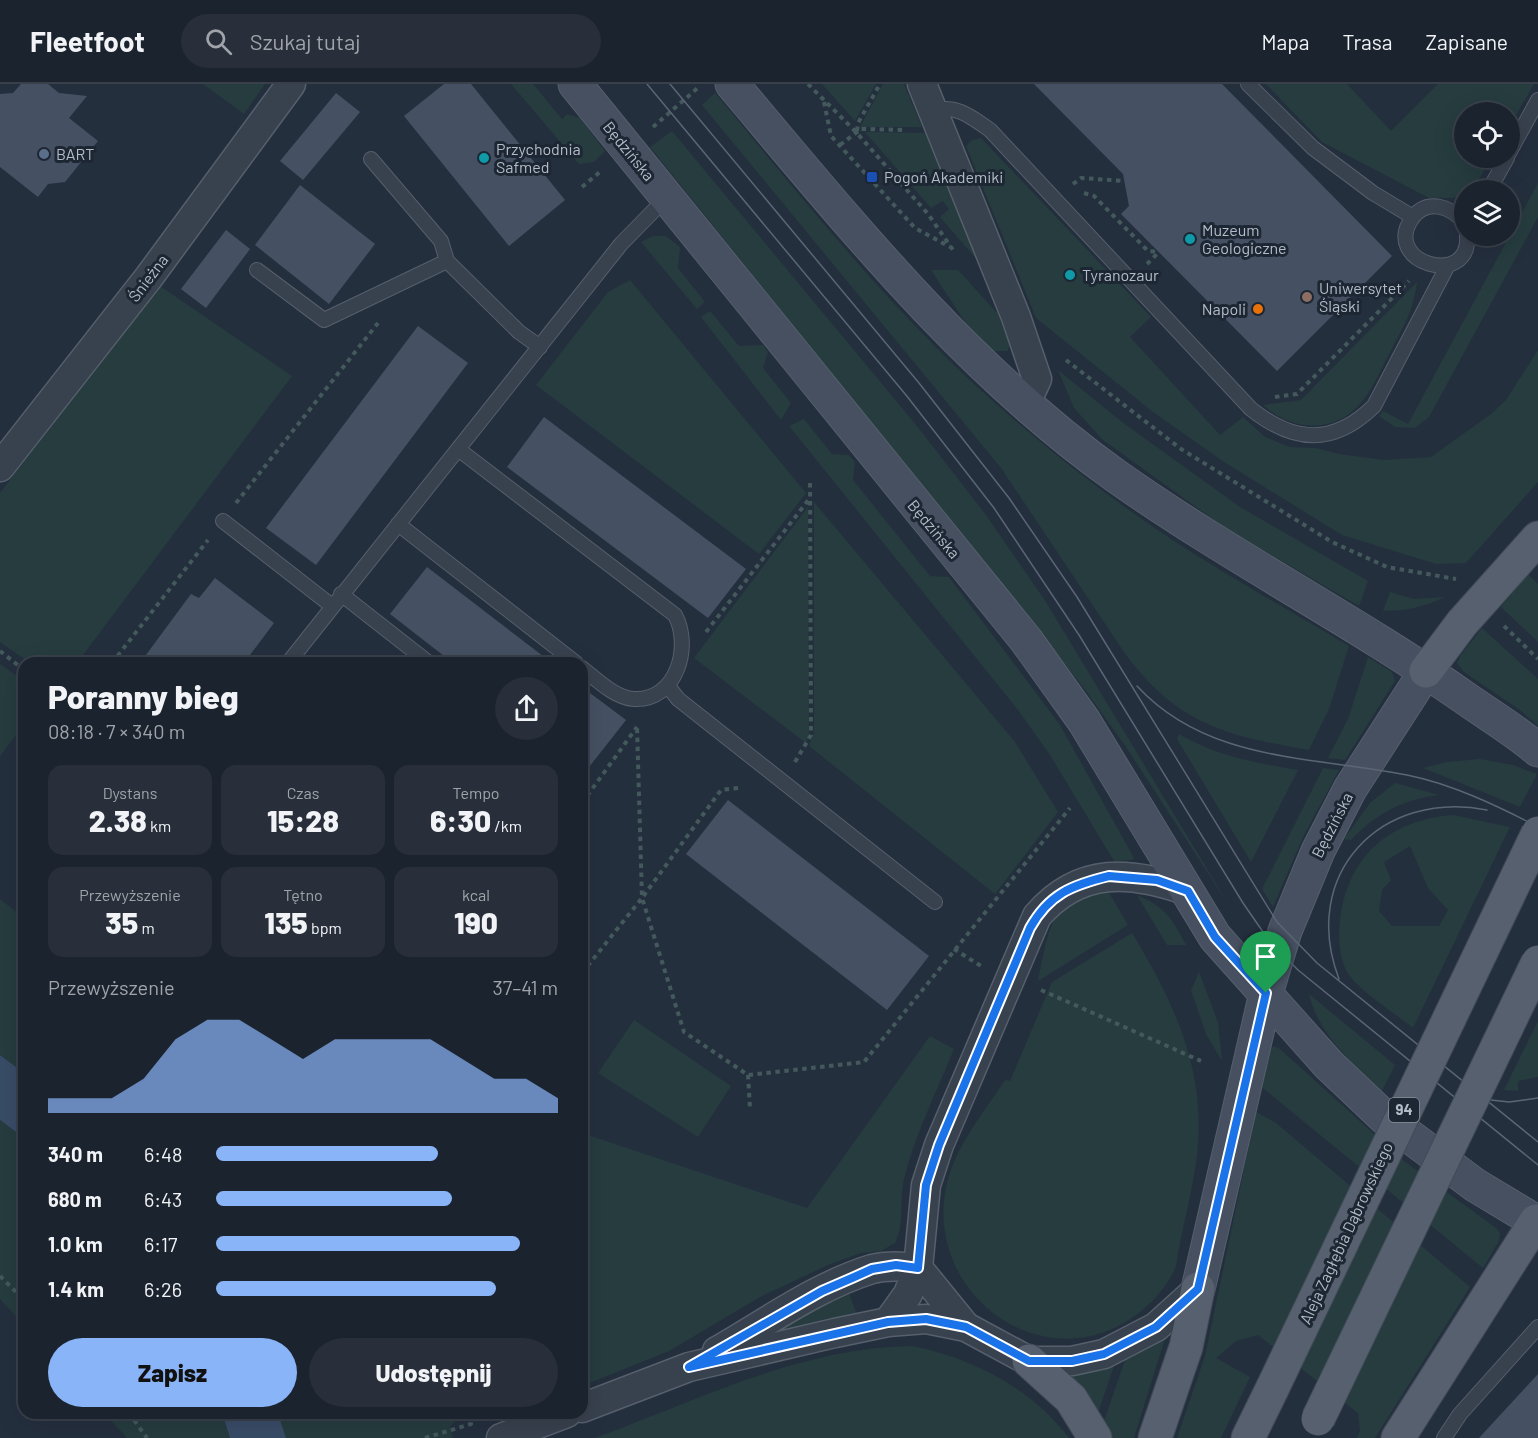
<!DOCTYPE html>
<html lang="pl">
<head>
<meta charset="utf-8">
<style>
	:root { --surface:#1b232e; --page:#282f3a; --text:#f1f3f6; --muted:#a0a4aa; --line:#39404a; --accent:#8ab4f8 }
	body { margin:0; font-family:Barlow,sans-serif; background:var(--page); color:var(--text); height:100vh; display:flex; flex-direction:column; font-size:22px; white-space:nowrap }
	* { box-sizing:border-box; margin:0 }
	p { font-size:20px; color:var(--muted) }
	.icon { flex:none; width:33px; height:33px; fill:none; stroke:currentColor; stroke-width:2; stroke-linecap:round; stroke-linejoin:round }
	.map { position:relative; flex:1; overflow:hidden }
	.drawer { position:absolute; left:18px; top:573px; width:570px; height:762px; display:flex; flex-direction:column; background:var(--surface); border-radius:18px; box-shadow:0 6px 24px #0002,0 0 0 2px var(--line) }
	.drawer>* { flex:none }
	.fabs { position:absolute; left:1454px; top:18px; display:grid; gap:12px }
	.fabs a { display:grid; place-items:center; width:66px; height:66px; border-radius:50%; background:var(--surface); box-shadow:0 6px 24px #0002,0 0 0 2px var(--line); font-size:30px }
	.pin { position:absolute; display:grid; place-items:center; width:51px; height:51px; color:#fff; margin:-62px -26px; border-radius:50% 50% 50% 0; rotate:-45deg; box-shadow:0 0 6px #0007 }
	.pin .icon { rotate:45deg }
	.round { display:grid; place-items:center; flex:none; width:63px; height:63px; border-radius:32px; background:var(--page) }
	.head { display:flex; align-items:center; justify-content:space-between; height:102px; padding:0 30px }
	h1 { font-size:33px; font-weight:800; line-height:45px }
	.metrics { display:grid; grid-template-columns:repeat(3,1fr); gap:9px; height:102px; padding:6px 30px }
	.metrics div { display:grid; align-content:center; border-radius:15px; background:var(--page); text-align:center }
	.metrics b { font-size:30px; font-weight:800 }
	.metrics small { font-size:16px; font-weight:400 }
	.metrics p { font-size:16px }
	.chart { height:168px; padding:12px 30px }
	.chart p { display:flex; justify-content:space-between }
	.chart svg { width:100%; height:108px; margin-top:6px; fill:var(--accent); opacity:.7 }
	.button { display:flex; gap:12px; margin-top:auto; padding:12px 30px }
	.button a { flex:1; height:69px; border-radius:36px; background:var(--accent); color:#111; font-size:24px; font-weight:800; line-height:69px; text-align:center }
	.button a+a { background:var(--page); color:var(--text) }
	ul { padding:0 30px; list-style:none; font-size:20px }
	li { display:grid; grid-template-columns:96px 72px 1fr; align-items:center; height:45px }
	li i { height:15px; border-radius:8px; background:var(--accent) }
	header { display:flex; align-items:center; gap:36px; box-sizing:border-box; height:84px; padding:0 30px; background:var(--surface); border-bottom:2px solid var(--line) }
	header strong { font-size:28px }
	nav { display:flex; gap:33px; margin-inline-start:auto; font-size:21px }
	.search { width:420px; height:54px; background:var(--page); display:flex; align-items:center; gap:15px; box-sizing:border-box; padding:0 21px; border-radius:33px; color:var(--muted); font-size:22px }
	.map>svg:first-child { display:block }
	.green { fill:#263c3f; fill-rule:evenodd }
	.water { fill:#394c67 }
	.building { fill:#455162 }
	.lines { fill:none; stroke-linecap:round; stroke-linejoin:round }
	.lane-casing { stroke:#565f6c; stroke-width:16 }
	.street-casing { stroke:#565f6c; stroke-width:31 }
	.secondary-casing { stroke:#565f6c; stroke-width:35 }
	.primary-casing { stroke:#414a57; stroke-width:35 }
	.path { stroke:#44595c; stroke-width:4; stroke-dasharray:4.5 4.5; stroke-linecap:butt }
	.lane { stroke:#38414e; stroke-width:14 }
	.street { stroke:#38414e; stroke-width:28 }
	.secondary { stroke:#465061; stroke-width:33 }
	.primary { stroke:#56606e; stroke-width:33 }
	.tram { stroke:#5a6575; stroke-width:1.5 }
	.primary-bridge-casing { stroke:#414a57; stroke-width:35; stroke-linecap:butt }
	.primary-bridge { stroke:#56606e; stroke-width:33 }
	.route-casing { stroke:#fff; stroke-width:12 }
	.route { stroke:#1a73e8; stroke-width:8 }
	.service-dot { fill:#5c6f8a; stroke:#1d2633; stroke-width:2 }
	.culture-dot { fill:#0f9aa8; stroke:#1d2633; stroke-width:2 }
	.transit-dot { fill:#1a4fb4; stroke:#1d2633; stroke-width:2 }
	.education-dot { fill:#8d6e63; stroke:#1d2633; stroke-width:2 }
	.food-dot { fill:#e8710a; stroke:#1d2633; stroke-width:2 }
	.labels { text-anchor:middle; stroke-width:6; stroke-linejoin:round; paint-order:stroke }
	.shield { fill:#1d2633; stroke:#878f9c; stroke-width:1.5 }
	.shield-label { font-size:15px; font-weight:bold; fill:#b4bcc9 }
	.poi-label { font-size:16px; fill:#b4bcc9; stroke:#1d2633; text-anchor:start }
	.street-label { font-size:16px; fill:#b4bcc9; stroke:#1d2633 }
</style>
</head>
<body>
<header>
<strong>Fleetfoot</strong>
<div class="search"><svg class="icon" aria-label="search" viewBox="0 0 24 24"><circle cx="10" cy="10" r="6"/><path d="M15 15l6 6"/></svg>Szukaj tutaj</div>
<nav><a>Mapa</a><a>Trasa</a><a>Zapisane</a></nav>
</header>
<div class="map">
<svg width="1538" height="1354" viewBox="0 0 1538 1354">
	<rect width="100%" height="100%" fill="#242f3e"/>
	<path class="green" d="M203,0H265L244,30Z
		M511,0H533L562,35L567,30L580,34L605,67L594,78L579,80Z
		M822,0H876L855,37Z
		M883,0H904L922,43H860Z
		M1266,0H1347L1391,47L1438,0H1534L1509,43V28H1464V74H1491L1474,104L1453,114H1429L1322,58Z
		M715,9C804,116 890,226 994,318C1052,370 1113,417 1177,459C1233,495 1292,528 1349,562L1329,625L1309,666C1226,652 1176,640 1124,568L1001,384L702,21Z
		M672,47L917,342L986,431L1046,518L1230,823L1126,663L1083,603L650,63Z
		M865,48L925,49L978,177L940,133L949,125L943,117L931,124Z
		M981,54L1151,233L1130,253L1220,351L1243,333L1265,353L1290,363L1315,364L1339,370L1384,376L1431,373L1491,330L1506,316L1538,266V398L1466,479L1436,480L1342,451L1224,378L1153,328L1036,234L966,62L972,56Z
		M1538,99V133L1429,333L1415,344L1395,343L1379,332L1383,327L1408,340Z
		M653,152H666L680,163L678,184L705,218L697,225L641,158Z
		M931,186H958L998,230L1010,262L1007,267H992L965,238Z
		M630,196L806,409L759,470L536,301L608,208Z
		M1417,198C1414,227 1402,245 1389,270C1381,285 1374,302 1364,315C1338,350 1293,349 1263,321L1301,316Z
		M160,202L292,292L77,579H30L0,558V409Z
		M710,227L739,262L763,261L768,268L763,284L791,319L781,336L701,233Z
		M1058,286L1122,338L1240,423L1368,497L1359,522L1228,446L1103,356L1074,324Z
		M804,335L832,370L849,371L855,378L853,396L930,492L949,493L1060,641L1134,774L1132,776L1114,777L1050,671L1018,626L789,342Z
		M814,418L1015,658L1058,728L995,810L809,662L814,649Z
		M808,423L809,651L806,659L694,574Z
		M1528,490L1538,500V558L1501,523Z
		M1390,508L1414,515L1445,513C1424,523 1406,527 1383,527Z
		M1482,544L1538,595V642L1520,626L1464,588L1457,579L1460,572Z
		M1368,573L1392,588L1395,597L1345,676L1328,674L1348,635Z
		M0,580L24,597V641L0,672Z
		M1179,650C1216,672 1256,679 1298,686L1251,778L1177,655Z
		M1480,675L1513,681L1537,690L1520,723L1423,684L1447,678Z
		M1323,684L1339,686L1304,751L1273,823L1262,805Z
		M1395,699L1439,711C1404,715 1375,730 1351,756L1344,755L1370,719Z
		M1453,731L1510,743L1413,944C1396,930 1361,908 1349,891C1339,877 1338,853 1340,837C1347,773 1389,736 1453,731ZM1410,762L1428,804L1448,826L1439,842H1392L1379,827L1382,806L1391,796L1384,778Z
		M1108,807L1128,841L1038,897C1050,843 1047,819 1108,807Z
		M1137,811C1165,823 1172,834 1186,861H1167Z
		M0,815L24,834V989L0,971Z
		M1132,849C1172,915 1204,980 1198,1060C1195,1101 1182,1141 1176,1182C1169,1200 1155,1216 1140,1228C1048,1301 924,1213 946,1103C954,1064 984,1028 1005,996L1010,997L1052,898Z
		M1199,888L1218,938L1222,977L1206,950L1191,906Z
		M1309,910L1395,981L1382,1007C1352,978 1319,952 1309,910Z
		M634,936L731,1002L698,1053L598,989Z
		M1538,937V993L1518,997V1007L1504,1006Z
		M930,952L954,965C937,1007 915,1050 904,1095C899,1116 905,1140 895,1159L881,1167L861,1169L828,1181L760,1213L669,1267L582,1302V1049L807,1124Z
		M1274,962L1280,965L1404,1077L1496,1144L1500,1149L1499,1157L1483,1184L1259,1001L1267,969Z
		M1256,1028L1276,1039L1470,1203L1375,1354H1357L1360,1347L1358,1329L1258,1251L1236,1257L1216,1274L1250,1293L1221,1354H1177L1205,1272Z
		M0,1036L24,1054V1241L0,1215Z
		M849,1209L857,1231L757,1254Z
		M1167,1248L1134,1354H1109L1103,1340L1125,1276Z
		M912,1262C973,1274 1031,1304 1069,1354H595C697,1317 801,1263 912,1262Z
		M1115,1279L1097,1332L1055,1289Z
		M104,1329H222L230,1354H127Z
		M278,1329H462L450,1343L453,1354H286Z"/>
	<path class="water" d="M0,971L24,989V1054L0,1036Z
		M222,1329H278L286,1354H230Z"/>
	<path class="building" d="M21,0H48L59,9L87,12L69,34L98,57L65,98L48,100L38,113L0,83V10L13,9Z
		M444,0H471L565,116L509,162L404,32Z
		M1034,0H1222L1392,172L1277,287L1121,130L1129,122L1123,90Z
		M336,9L360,28L303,96L280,77Z
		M300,101L375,160L329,220L255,161Z
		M226,146L250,165L206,224L181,205Z
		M418,242L468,279L316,481L266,444Z
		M544,333L746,485L708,534L507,383Z
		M427,483L496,536L552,579H453L390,530Z
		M215,494L274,539L244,579H140L191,510L199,514Z
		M582,603L626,636L582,692Z
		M728,716L929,872L887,926L686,770Z
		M1538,1290V1354H1479Z"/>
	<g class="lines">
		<defs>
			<path id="lane" d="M1248,0L1313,64L1373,109L1413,133
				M933,27C957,20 971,33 990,46L1251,325C1294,359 1333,362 1374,322L1448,181
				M1509,69L1538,16
				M371,75L441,157L447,177L519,248L540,263
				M1489,106L1507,74
				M1464,138C1451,123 1428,114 1413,133C1379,179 1471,205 1467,152
				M257,186L324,236L447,177
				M458,365L675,531C692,562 677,617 634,615C615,614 596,595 582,584
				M223,437L332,522
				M398,440L576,579
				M341,510L429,579
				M288,579L621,160L667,113
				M668,602L678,615L935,818
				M1444,1354L1460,1330L1538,1243"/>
			<path id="street" d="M922,0L1016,233L1037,295L1025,321
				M0,383L149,193L291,0
				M918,1184L966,1243L1029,1277H1072L1104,1270L1156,1243L1198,1205
				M888,1238L908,1210L918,1184L926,1101L939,1061L1037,832C1080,782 1131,787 1188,807
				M717,1267C766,1239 817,1202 872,1185C887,1181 902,1182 918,1184
				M582,1324L689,1283L835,1249L888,1238L926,1235L966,1243
				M501,1354L567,1329"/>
			<path id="secondary" d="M575,0L1026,556L1084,637L1215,853L1329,981L1385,1034L1475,1101L1538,1139
				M732,0C850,140 966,285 1116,392C1229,472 1352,535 1465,614C1489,631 1516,647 1538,666
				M1198,1205L1266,909L1285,847L1318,767L1350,705L1426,587"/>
			<path id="primary" d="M1426,587L1462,539L1538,454
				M1029,1277L1071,1315L1095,1354
				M1155,1354L1186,1263L1198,1205
				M1248,1354L1273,1303
				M1398,1354L1536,1137"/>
		</defs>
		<use href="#lane" class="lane-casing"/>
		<use href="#street" class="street-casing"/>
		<use href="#secondary" class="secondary-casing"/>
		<use href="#primary" class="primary-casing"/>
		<path class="path" d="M808,0L856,48L928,130L953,166
			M824,18L831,52L915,144L950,163
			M653,43L700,2
			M857,47L858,39L880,0
			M840,61L861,45L906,46
			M1073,100L1081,94L1124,97
			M582,103L601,87
			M1084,109L1094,112L1148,167L1159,168
			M1147,180L1159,168
			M1066,276L1181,365L1332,458L1387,483L1456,495
			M1275,313L1297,310L1409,197
			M236,419L378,239
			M1504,542L1538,575
			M706,548L810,414
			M0,567L24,586
			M112,579L208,456
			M795,678L811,651L810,396
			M738,704L721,706L642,814L684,948L748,991L864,978L1070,724
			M582,719L637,643
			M954,865L981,882
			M582,889L642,814L637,643
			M1041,906L1201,977
			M748,991L750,1024
			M0,1192L24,1216
			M129,1329L147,1354
			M425,1354L471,1340L468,1329"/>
		<use href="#lane" class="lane"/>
		<use href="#street" class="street"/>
		<use href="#secondary" class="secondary"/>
		<use href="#primary" class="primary"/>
		<path class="tram" d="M647,0L906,311L994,424L1079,551L1243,819L1270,858L1298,886L1538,1081
			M670,0L919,299L1009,414L1077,513L1277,838L1317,879L1538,1058
			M1137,602C1208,679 1313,672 1407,691C1452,700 1498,722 1538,743
			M1339,895C1299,790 1381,705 1487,726
			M1482,1015L1509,1018L1538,1014"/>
		<defs>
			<path id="primary-bridge" d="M1273,1303L1538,749
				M1318,1335L1538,878"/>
		</defs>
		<use href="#primary-bridge" class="primary-bridge-casing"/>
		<use href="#primary-bridge" class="primary-bridge"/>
	</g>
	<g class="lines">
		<defs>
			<path id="route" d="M1109,792L1157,796L1188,807L1215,853L1266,909L1198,1205L1156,1243L1104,1270L1072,1277H1029L966,1243L926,1235L888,1238L689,1283L822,1207L852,1194L872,1185L896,1181L918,1184L926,1101L939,1061L1030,844C1049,810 1072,801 1109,792Z"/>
		</defs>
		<use href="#route" class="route-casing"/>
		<use href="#route" class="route"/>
	</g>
	<circle class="service-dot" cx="44" cy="70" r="6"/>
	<g class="culture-dot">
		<circle cx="484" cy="74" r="6"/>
		<circle cx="1190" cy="155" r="6"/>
		<circle cx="1070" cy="191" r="6"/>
	</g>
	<rect class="transit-dot" x="866" y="87" width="12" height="12" rx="3"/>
	<circle class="education-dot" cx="1307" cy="213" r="6"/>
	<circle class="food-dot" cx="1258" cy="225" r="6"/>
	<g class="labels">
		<rect class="shield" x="1389" y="1014" width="30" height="24" rx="4.5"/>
		<g class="shield-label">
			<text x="1404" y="1031">94</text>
		</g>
		<g class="poi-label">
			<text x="496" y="71">Przychodnia<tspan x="496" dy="18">Safmed</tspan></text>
			<text x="56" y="76">BART</text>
			<text x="884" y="99">Pogoń Akademiki</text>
			<text x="1202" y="152">Muzeum<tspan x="1202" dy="18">Geologiczne</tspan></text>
			<text x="1082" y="197">Tyranozaur</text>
			<text x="1319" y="210">Uniwersytet<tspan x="1319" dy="18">Śląski</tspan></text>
			<text x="1246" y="231" text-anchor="end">Napoli</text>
		</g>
		<g class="street-label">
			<text transform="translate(629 67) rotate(51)" y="6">Będzińska</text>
			<text transform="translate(148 194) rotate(-53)" y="6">Śnieżna</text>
			<text transform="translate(934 445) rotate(50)" y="6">Będzińska</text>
			<text transform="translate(1332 741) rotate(-63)" y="6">Będzińska</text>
			<text transform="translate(1346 1149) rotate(-65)" y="6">Aleja Zagłębia Dąbrowskiego</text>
		</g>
	</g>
</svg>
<div class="fabs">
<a><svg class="icon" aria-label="locate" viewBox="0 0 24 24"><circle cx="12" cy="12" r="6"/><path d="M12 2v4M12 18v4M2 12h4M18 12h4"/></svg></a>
<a><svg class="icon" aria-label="layers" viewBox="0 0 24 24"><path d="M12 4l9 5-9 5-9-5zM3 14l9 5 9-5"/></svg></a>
</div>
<div class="pin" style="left:1266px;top:909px;background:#1e9e55"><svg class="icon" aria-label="arrive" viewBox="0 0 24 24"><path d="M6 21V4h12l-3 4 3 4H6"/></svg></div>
<section class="drawer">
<div class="head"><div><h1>Poranny bieg</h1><p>08:18 · 7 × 340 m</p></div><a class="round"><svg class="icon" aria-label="share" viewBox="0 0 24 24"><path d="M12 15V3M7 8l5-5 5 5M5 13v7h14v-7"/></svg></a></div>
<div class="metrics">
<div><p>Dystans</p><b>2.38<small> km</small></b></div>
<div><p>Czas</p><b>15:28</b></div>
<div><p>Tempo</p><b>6:30<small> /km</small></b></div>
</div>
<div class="metrics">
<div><p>Przewyższenie</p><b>35<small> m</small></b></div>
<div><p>Tętno</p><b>135<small> bpm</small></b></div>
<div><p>kcal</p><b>190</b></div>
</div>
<div class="chart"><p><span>Przewyższenie</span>37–41 m</p>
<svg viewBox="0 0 160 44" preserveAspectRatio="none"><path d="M0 44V38L10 38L20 38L30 30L40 14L50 6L60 6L70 14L80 22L90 14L100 14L110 14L120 14L130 22L140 30L150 30L160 38V44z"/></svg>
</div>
<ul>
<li><b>340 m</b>6:48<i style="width:65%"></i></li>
<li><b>680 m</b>6:43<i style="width:69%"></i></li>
<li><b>1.0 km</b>6:17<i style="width:89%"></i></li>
<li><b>1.4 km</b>6:26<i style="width:82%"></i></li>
</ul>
<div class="button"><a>Zapisz</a><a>Udostępnij</a></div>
</section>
</div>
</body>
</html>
